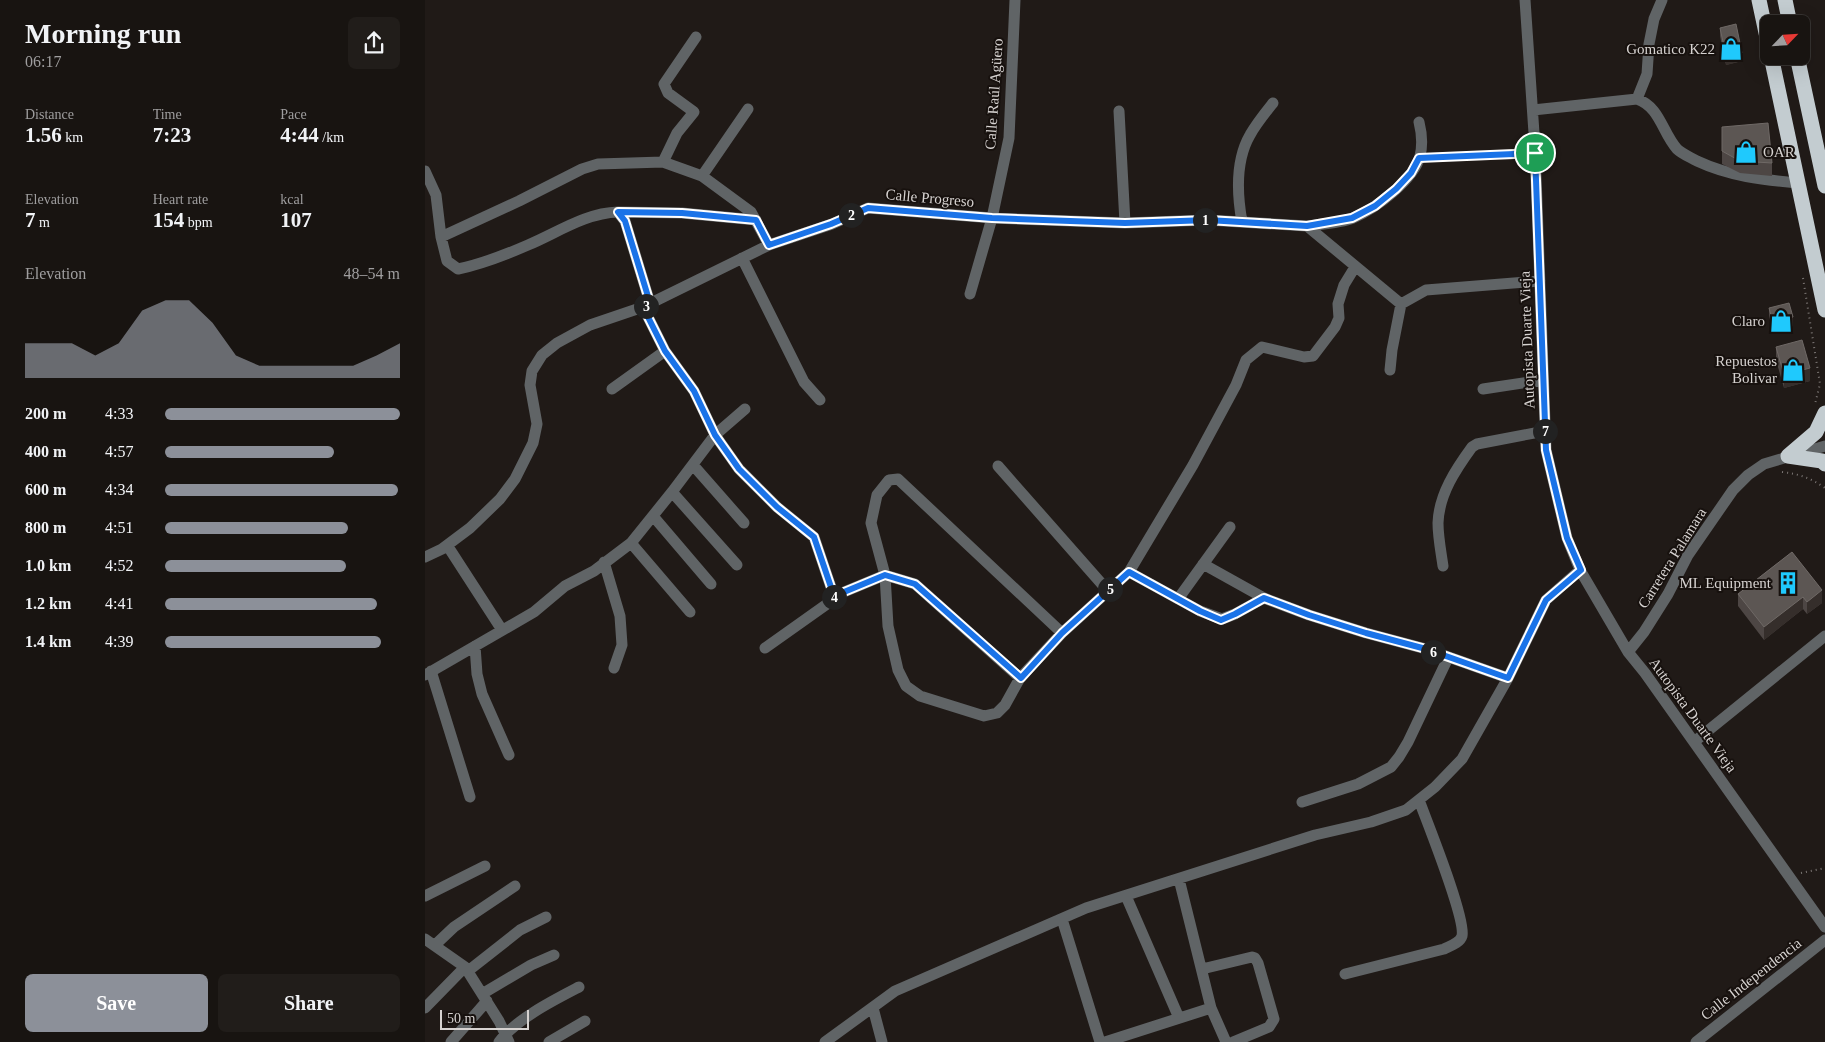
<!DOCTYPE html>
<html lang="en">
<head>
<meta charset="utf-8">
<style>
	:root { --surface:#181411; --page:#211d1a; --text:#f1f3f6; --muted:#9f9e9f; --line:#363331; --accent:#8c9099 }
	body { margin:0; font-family:"Times New Roman",serif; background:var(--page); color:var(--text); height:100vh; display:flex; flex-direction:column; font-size:19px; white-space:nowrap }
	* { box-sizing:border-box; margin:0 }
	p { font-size:16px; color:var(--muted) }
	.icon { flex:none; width:28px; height:28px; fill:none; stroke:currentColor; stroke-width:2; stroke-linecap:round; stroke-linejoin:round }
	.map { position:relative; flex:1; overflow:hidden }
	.sheet { display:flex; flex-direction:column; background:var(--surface); width:425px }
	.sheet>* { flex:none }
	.needle { width:32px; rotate:65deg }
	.fabs { position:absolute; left:1335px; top:15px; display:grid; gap:10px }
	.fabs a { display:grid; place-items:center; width:50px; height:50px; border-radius:8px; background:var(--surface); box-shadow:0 5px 20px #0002,0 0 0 1px var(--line); font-size:25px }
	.scale { position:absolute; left:15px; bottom:12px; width:89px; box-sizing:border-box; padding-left:5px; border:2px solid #d6d2d0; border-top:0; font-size:14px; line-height:18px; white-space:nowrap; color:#d6d2d0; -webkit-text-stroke:4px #17110e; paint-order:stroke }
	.pin { position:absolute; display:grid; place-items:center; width:42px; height:42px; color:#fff; margin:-21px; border:2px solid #fff; border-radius:50%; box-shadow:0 1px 5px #0007 }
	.km { position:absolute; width:25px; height:25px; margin:-12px; border-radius:50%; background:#222; color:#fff; font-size:14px; line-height:25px; text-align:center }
	.round { display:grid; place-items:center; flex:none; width:52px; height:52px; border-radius:8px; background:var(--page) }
	.overview { display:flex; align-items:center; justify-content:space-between; height:85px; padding:0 25px }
	h1 { font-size:28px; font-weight:800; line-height:38px }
	.metrics { display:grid; grid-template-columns:repeat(3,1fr); gap:8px; height:85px; padding:5px 25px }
	.metrics div { display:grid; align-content:center }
	.metrics b { font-size:21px; font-weight:800 }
	.metrics small { font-size:14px; font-weight:400 }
	.metrics p { font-size:14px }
	.chart { height:140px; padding:10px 25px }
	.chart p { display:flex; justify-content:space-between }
	.chart svg { width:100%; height:90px; margin-top:5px; fill:var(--accent); opacity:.7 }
	.button { display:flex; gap:10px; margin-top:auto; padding:10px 25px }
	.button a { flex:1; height:58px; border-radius:8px; background:var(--accent); color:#fff; font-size:20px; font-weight:800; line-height:58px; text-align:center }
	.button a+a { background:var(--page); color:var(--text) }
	ul { padding:0 25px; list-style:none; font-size:16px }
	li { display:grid; grid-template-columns:80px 60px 1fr; align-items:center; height:38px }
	li i { height:12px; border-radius:6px; background:var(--accent) }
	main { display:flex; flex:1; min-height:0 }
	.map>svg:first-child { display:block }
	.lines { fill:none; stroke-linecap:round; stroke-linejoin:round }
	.path { stroke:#7c7775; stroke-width:2; stroke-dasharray:1 4; stroke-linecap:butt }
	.minor { stroke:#606466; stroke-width:11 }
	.highway { stroke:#c3ccd0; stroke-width:15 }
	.wall { fill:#4d4644 }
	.shaded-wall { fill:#352e2b }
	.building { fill:#5c5653; stroke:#6f6966 }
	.route-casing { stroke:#fff; stroke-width:10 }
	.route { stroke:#1a73e8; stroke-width:6 }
	.labels { text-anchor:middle; stroke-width:4; stroke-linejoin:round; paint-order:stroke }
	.poi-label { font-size:15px; fill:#d6d2d0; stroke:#17110e; text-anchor:end }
	.street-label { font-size:15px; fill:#d6d2d0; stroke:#17110e }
</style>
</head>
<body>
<main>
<section class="sheet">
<div class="overview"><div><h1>Morning run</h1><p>06:17</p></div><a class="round"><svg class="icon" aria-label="share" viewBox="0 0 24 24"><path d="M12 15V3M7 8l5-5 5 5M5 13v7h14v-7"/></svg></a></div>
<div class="metrics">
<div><p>Distance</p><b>1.56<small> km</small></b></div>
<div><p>Time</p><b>7:23</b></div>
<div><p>Pace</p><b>4:44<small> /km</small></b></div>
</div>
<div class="metrics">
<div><p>Elevation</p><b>7<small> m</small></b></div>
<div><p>Heart rate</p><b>154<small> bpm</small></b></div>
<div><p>kcal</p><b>107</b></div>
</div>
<div class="chart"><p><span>Elevation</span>48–54 m</p>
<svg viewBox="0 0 160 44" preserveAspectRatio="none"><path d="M0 44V27L10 27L20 27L30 33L40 27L50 11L60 6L70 6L80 17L90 33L100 38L110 38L120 38L130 38L140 38L150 33L160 27V44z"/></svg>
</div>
<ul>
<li><b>200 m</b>4:33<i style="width:100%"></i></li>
<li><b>400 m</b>4:57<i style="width:72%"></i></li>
<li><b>600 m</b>4:34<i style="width:99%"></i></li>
<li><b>800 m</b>4:51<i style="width:78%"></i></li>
<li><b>1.0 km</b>4:52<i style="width:77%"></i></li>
<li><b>1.2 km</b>4:41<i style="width:90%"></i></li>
<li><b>1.4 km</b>4:39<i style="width:92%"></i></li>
</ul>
<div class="button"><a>Save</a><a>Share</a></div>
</section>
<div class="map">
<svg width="1400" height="1042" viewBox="0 0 1400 1042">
	<rect width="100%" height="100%" fill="#201a17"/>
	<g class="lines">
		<path class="path" d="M1007,157L1100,154
			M1378,278L1395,384L1390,404
			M1357,472C1374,474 1386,478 1400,488
			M1376,873L1400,868"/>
		<path class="minor" d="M1100,0L1110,148L1121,450L1142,538L1155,570L1203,652L1220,673L1400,927
			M1212,99L1222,74L1224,44L1229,19L1237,0
			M1108,110L1212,99C1235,107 1237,132 1252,149C1257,154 1265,157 1272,161C1304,176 1338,180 1373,183
			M694,111L700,223
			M238,162L252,133L269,112L243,93L239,84L271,37
			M0,171L11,195L16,237L22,261L33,269C57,264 80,255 103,245C132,233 160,213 193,212L200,221L225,303
			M277,176L323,109
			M193,212L257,213L331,220
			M817,222C812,194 810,161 825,135C831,124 840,113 848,103
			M882,226C897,224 915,223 928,218C950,209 989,180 995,156C998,144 997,134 994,122
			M16,237L94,201L157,169L173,164L238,162L277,176L326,212L344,245
			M317,258L379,382L395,400
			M545,294L567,218L584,138L590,0
			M218,307L240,351L269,391L290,435L314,469L352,507L389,537L410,599
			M965,370L967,350L976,304
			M187,389L240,351
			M1058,389L1118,380
			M268,465L319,523
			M573,466L683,591
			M247,492L312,565
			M228,516L286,584
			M206,543L265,612
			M22,545L77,630
			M0,557L17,549L45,528L75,499L90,479L108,443L112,424L105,385L107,371L117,355L132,343L165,325L218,307L344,245L407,224L443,208L567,218L700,223L783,220L882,226L976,304L1001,290L1115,281
			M179,562L195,616L197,645L189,668
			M778,564L839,598
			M1018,566C1016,552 1013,537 1013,523C1014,494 1031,469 1047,447L1052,444L1120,431
			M704,572L775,611L797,619L810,614L839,598L884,615L941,633L1001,649L1083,678
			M753,599L805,527
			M637,633L473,479L464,480L452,495L446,523L460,575L463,626L473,670L481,686L495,696L559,716L572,713L580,705L595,678L637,633L704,572L768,465L811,385L821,360L837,347L879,357L888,356L910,327L914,318L913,304L919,285L930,267
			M50,646L52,674L57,694L84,755
			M340,648L419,592L460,575L490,584L595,678
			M1203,652L1219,632L1243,594L1263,555L1308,490L1323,475L1339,464L1400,446
			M6,671L45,797
			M0,675L109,612L140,586L169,571L206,543L247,492L290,435L320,409
			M1269,742L1400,636
			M877,802L933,784L966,767L974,757L983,742L1023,658
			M754,879L786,1008L801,1042
			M0,896L60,866
			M701,896L754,1018
			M637,919L675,1042
			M0,939L40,967L74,1021L84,1042
			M10,945L29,927L90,886
			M777,969L827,957L830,958L833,963L849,1019L844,1027L808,1042
			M43,971L95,930L121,917
			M920,974L1019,949C1025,946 1035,943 1037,936C1041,918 1002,822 994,800
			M57,994L106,965L129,955
			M0,1008L40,967
			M448,1008L457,1042
			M26,1042L62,1001
			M74,1042C91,1019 129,1000 154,987
			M124,1042L160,1021
			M400,1042L470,991L661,908L890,835L946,822L981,810L1010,787L1037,759L1083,678L1121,600L1155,570
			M680,1042L786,1008
			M1271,1042L1400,940"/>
		<path class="highway" d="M1334,0L1344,47
			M1360,0L1365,24
			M1346,56L1400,310
			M1372,56L1400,186
			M1363,456L1391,432L1400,413
			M1363,456L1397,461L1400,464"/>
	</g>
	<path class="wall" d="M1295,28L1317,61L1301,65L1295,36Z
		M1297,151L1347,163V176L1315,173L1297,164Z
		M1344,308L1368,326L1348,331L1344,316Z
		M1351,347L1385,381L1359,388L1351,360Z
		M1367,552L1397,603L1382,614L1378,609L1339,640L1313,606V594Z"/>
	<path class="shaded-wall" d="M1317,53V61L1301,65V56Z
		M1368,317V326L1348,331V323Z
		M1385,368V381L1359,388V375Z
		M1397,590V603L1382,614V602Z
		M1378,597V609L1339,640V627Z"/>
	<path class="building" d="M1311,24L1317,53L1301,56L1295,28Z
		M1343,123L1347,163L1315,161L1297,151V127Z
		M1364,303L1368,317L1348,323L1344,308Z
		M1377,340L1385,368L1359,375L1351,347Z
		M1367,552L1397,590L1382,602L1378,597L1339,627L1313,594Z"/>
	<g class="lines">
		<defs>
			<path id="route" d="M1110,153L1121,450L1142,538L1156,570L1121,600L1083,678L1001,649L941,633L884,615L839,598L810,614L796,620L775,611L704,572L637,633L596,678L490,584L460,575L419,592L410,599L389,537L352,507L314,469L290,435L269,391L240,351L218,307L225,303L200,221L193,212L257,213L331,220L344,245L406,224L443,208L567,218L700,223L783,220L882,226L927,218L950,206L971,189L986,173L994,158Z"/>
		</defs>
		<use href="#route" class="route-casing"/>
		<use href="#route" class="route"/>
	</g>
	<defs>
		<symbol id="shop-bare" viewBox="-9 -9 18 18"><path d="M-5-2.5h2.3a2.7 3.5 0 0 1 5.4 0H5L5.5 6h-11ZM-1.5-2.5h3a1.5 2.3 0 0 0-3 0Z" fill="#1fc9fd" stroke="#17110e" stroke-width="2.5" paint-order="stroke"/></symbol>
		<symbol id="building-bare" viewBox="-9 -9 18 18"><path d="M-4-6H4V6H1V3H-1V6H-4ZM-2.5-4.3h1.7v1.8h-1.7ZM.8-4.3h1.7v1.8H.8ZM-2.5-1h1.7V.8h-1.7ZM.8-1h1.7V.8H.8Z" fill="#1fc9fd" stroke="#17110e" stroke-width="2.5" paint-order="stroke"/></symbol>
	</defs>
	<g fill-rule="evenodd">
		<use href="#shop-bare" x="1290" y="33" width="32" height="32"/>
		<use href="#shop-bare" x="1305" y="136" width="32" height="32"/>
		<use href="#shop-bare" x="1340" y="305" width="32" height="32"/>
		<use href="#shop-bare" x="1352" y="354" width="32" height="32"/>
		<use href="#building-bare" x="1347" y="567" width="32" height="32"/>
	</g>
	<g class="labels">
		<g class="poi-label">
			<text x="1290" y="54">Gomatico K22</text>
			<text x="1338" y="157" text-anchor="start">OAR</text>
			<text x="1340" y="326">Claro</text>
			<text x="1352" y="366">Repuestos<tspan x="1352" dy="17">Bolivar</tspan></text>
			<text x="1346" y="588">ML Equipment</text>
		</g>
		<g class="street-label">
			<text transform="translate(569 94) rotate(-86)" y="5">Calle Raúl Agüero</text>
			<text transform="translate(505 198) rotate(5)" y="5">Calle Progreso</text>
			<text transform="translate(1102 340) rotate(-92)" y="5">Autopista Duarte Vieja</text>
			<text transform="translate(1247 558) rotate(-58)" y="5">Carretera Palamara</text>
			<text transform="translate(1268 715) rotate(54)" y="5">Autopista Duarte Vieja</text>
			<text transform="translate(1326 979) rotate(-38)" y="5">Calle Independencia</text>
		</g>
	</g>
</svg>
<div class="fabs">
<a><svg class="needle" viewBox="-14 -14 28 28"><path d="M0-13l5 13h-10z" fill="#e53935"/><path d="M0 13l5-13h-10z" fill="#9f9e9f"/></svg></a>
</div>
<div class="scale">50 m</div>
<div class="pin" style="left:1110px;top:153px;background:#1e9e55"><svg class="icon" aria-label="arrive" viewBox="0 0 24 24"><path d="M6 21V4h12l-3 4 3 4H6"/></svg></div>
<b class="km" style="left:780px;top:220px">1</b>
<b class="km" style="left:426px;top:215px">2</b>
<b class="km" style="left:221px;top:306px">3</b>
<b class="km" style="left:409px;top:597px">4</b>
<b class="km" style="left:685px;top:589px">5</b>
<b class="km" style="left:1008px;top:652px">6</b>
<b class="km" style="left:1120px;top:431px">7</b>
</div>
</main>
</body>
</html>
